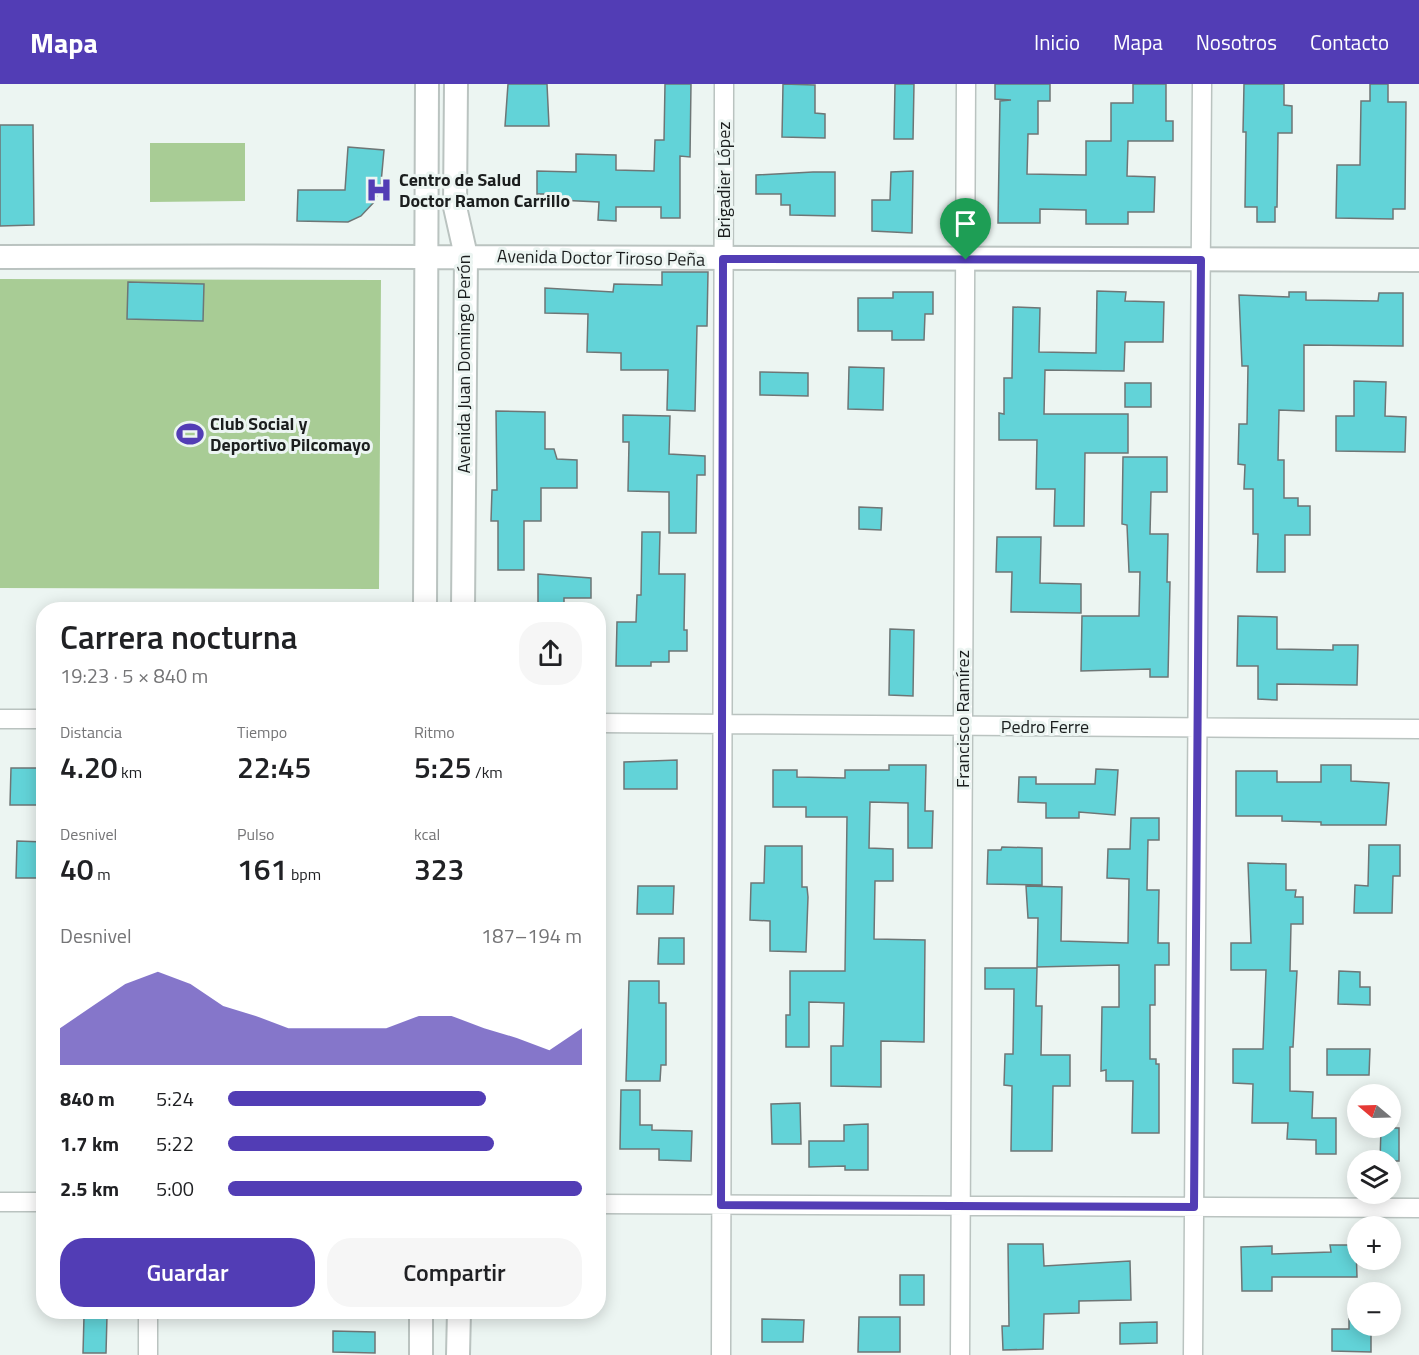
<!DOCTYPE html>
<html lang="es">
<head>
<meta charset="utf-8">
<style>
	:root { --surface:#fff; --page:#f6f6f6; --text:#202124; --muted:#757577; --accent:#523db5 }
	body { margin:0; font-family:"Titillium Web",sans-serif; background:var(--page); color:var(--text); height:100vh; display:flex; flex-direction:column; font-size:22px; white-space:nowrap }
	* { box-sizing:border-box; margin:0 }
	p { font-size:20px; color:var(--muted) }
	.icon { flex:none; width:33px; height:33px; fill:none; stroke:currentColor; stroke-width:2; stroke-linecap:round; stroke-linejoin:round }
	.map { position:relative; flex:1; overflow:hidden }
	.details { position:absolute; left:36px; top:518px; width:570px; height:717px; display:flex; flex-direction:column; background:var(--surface); border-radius:24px; box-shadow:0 3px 15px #0003 }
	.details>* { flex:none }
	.needle { width:39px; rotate:289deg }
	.controls { position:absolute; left:1347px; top:1000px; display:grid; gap:12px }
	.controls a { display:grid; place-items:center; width:54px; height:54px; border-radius:50%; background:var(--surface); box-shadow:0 3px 15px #0003; font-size:30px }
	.pin { position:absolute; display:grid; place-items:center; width:51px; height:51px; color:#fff; margin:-62px -26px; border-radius:50% 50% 50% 0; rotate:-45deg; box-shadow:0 0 6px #0007 }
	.pin .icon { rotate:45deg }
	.round { display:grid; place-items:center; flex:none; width:63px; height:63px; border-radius:24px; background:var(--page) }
	.head { display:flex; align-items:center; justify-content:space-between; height:102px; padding:0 24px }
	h1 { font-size:33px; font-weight:600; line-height:45px }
	.figures { display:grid; grid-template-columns:repeat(3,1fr); gap:9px; height:102px; padding:6px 24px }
	.figures div { display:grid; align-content:center }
	.figures b { font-size:30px; font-weight:600 }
	.figures small { font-size:16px; font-weight:400 }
	.figures p { font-size:16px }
	.chart { height:168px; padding:12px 24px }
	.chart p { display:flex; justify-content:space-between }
	.chart svg { width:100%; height:108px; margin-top:6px; fill:var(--accent); opacity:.7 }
	.primary-button { display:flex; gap:12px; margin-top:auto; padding:12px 24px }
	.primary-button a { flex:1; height:69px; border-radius:24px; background:var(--accent); color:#fff; font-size:24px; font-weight:600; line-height:69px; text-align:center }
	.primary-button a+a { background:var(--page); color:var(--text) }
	ul { padding:0 24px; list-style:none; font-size:20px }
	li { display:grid; grid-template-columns:96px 72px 1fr; align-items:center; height:45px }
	li i { height:15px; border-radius:8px; background:var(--accent) }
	header { display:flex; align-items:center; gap:36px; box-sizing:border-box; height:84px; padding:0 30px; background:var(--accent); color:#fff }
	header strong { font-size:28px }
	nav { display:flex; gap:33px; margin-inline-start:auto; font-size:21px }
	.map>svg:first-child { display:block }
	.green { fill:#a8cc95 }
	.building { fill:#62d3d8; stroke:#6e7676; stroke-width:1.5 }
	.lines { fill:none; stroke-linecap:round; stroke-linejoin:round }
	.minor-casing { stroke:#bac3c0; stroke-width:21 }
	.tertiary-casing { stroke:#bac3c0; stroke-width:26 }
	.minor { stroke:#fff; stroke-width:18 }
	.tertiary { stroke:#fff; stroke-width:22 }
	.route-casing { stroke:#fff; stroke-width:12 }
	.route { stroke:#523db5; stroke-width:8 }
	.labels { text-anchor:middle; stroke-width:6; stroke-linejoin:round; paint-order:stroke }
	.poi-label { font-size:18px; font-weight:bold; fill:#1b1e1e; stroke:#ecf5f2; text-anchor:start }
	.street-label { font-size:18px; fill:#1b1e1e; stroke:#ecf5f2 }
</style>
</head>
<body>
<header>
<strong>Mapa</strong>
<nav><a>Inicio</a><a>Mapa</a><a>Nosotros</a><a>Contacto</a></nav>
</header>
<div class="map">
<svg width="1419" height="1271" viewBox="0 0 1419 1271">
	<rect width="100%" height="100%" fill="#ecf5f2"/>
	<path class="green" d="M150,59H245V117L150,118Z
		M0,195L381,196L379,505L0,504Z"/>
	<path class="building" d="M508,0H547L549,42H505Z
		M665,0H691L690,73L680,72V134H661V123H616V137L598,136L599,118L558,116V110H537V87L576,88V70L616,71V86L654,87L655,56H664Z
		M783,0L815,1V29L825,30V54L782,53Z
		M895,0H914L913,55H894Z
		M995,0H1050V17H1038V50H1028L1027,90L1086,91V57H1111V19H1133V0H1166V37H1173V57H1128L1127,92L1155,93L1154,128H1128V140H1086V126L1040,125V139H998L1000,17L1011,16L995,15Z
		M1244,0H1284V21L1292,22V49H1278L1277,123H1275V138H1257V123H1245L1246,48H1243Z
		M1370,0H1388V18H1406L1405,125H1393V135L1336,134L1337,81H1360L1361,17H1370Z
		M0,41H33L34,141L0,142Z
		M348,63L384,66L381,99L375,117L361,132L348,138L297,137L298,106H345Z
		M913,87L912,149L872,147V116H890L891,88Z
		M813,88H835V132L790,131V121H781V110H756V91Z
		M662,188H708L707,242H697L695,327L667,326L668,286H621V269L587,268L588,230L545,229V204L613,208L614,200L662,201Z
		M128,198L204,200L203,237L127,235Z
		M1097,207L1126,208L1125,217L1164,218L1163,258H1125L1124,287L1045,286L1044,330H1128V369H1085L1084,442H1054L1055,405H1036L1037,356H999V329L1004,330V294H1012L1013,223L1040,224L1039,268L1096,269Z
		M893,208H933V230H925L924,256H892V247H858V214H893Z
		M1289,208H1306V216L1378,217L1379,209H1403V262L1304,261V327L1279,326L1278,376H1284V414H1298V422H1310V451H1285V488H1257L1258,450H1253V405H1244L1245,381L1238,380L1239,340H1247L1248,282H1242L1239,211L1289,213Z
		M849,283L884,284L883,326L848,325Z
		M760,288L808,289V312L760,311Z
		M1354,297L1386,298L1385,332L1406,333L1405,368L1336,367V332H1354Z
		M1125,299H1151V323H1125Z
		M496,327L545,328V365H554L557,375L577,376V404H541V437H524V486H498V437H491L492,406H497Z
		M623,331L670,332L669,370L705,372V391H697L696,449H669V408L628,407L629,358H623Z
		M1123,373H1167V408H1151L1150,450H1168L1167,498H1170L1168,593H1150V585L1081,587L1082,532H1139L1140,488H1129L1127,441L1122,440Z
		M859,423L882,424L881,446L859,445Z
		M642,448H660L659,490H685L684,546H687V567H669V578H651V582H616L617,538H636L637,511H641Z
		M997,453H1041L1040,499L1081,500V529L1011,528L1012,488H996Z
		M538,490L591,494V514H564V524H538Z
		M1238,532L1277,533V565L1333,566V561H1358L1357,601L1277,600V616L1258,615V582H1237Z
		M890,545L914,546L913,612L889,611Z
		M677,676V705H624V678Z
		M889,681H926L925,727H933L932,764H908V719L870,718L869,764L893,765V797H875L874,855L925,856L924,958L881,957V1003L831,1002V962H843L844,919L809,918V963H786V931H790V887H845L847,733H806V723H773V686H797V693L845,694V686H889Z
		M1321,681H1351V697L1389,699L1386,741H1321V738L1282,737V732H1236V687H1277V698H1321Z
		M11,684H38L37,721H10Z
		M1096,685L1118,686L1115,731L1079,728V734H1046V719L1018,718L1019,693H1036V700H1095Z
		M1131,734H1159V756H1148L1147,806H1159L1158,859H1169V881H1155V921H1150V975H1156V980H1159V1049H1132L1133,997H1106V986L1101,987L1102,923H1119V881L1037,883L1038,834H1028L1026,802L1062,803L1061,857L1128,859L1129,795L1107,794L1108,765H1130Z
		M17,757L44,758V794H16Z
		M1369,761H1400V792H1393L1392,829H1354L1355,801L1368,802Z
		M765,762H802V803H807L808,813L806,868L770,867V837L750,836L751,799H764Z
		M1002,763L1042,764V801L987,800L988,766H1001Z
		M1248,779L1286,780V806H1296L1295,813H1303V840H1291L1290,887H1297L1293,963H1290V1007L1313,1008L1312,1034H1336V1070H1316V1056L1287,1055L1288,1039H1252L1253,1000L1233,999V965H1263L1266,886H1231V859H1251Z
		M638,802H674L673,830H637Z
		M659,854H684V880H658Z
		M985,884H1037L1036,922H1042L1041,971H1070V1002H1053L1052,1067H1011L1012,1002L1004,1001L1005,970H1013L1014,905H985Z
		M1339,887L1360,888V903H1370V921L1338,920Z
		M629,897H659V919H666V981H661L660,997H626Z
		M1327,965H1370L1369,991H1327Z
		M621,1006H640V1041H652V1046L692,1047L691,1077L659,1076V1065H620Z
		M800,1019L801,1060H772L771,1020Z
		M868,1040V1086H845V1082L809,1083V1057H844V1041Z
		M1381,1044H1399V1077H1380Z
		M1008,1160H1043L1044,1182L1130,1177L1131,1216L1079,1217V1229L1044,1230L1043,1265L1003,1266L1002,1242H1009Z
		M1330,1161H1356L1357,1193H1272V1207H1242L1241,1163L1272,1162V1170L1331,1168Z
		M900,1191H924V1221H900Z
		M84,1232H107L106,1269H83Z
		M859,1233H900V1268H858Z
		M762,1235L804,1236L803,1258H762Z
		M1349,1235H1358V1242H1371V1268L1332,1267V1245H1349Z
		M1157,1238V1259L1120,1260V1239Z
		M333,1247L375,1248V1269L333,1268Z"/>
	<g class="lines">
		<defs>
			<path id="minor" d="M0,635H44
				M598,639L1419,645
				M0,1118H44
				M598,1120L1419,1124
				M148,1227V1271
				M721,1271L724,0
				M960,1271L966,0
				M1193,1271L1202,0"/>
			<path id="tertiary" d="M456,0L455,123L466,172L463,525
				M0,173C473,171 946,176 1419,176
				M425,525L427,0
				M421,1271V1227
				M458,1271L459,1227"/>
		</defs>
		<use href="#minor" class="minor-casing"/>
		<use href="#tertiary" class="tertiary-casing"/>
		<use href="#minor" class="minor"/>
		<use href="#tertiary" class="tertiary"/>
	</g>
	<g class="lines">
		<defs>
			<path id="route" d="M723,175L1201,176L1194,1123L721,1121Z"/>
		</defs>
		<use href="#route" class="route-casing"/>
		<use href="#route" class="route"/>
	</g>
	<defs>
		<symbol id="hospital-bare" viewBox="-9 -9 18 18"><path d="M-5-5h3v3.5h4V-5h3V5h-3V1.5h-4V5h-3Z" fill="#523db5" stroke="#ecf5f2" stroke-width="2.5" paint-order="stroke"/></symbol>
		<symbol id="stadium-bare" viewBox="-9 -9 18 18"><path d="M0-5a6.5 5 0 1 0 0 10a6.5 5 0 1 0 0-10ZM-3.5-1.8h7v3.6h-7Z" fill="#523db5" stroke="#ecf5f2" stroke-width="2.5" paint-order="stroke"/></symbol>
	</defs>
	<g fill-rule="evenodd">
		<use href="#hospital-bare" x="360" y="87" width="38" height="38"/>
		<use href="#stadium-bare" x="171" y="331" width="38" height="38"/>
	</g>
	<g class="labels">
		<g class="poi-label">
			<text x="399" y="102">Centro de Salud<tspan x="399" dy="21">Doctor Ramon Carrillo</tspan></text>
			<text x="210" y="346">Club Social y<tspan x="210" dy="21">Deportivo Pilcomayo</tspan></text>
		</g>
		<g class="street-label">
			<text transform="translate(724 96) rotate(-90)" y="6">Brigadier López</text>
			<text transform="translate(601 174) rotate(1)" y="6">Avenida Doctor Tiroso Peña</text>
			<text transform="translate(464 280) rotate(-90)" y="6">Avenida Juan Domingo Perón</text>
			<text transform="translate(963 635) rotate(-90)" y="6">Francisco Ramírez</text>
			<text x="1045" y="649">Pedro Ferre</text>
		</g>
	</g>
</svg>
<div class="controls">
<a><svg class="needle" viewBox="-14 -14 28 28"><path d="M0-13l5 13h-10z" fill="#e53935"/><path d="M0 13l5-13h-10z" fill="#757577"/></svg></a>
<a><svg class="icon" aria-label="layers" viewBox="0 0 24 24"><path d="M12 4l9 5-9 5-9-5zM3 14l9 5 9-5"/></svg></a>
<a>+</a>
<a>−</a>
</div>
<div class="pin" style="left:966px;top:176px;background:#1e9e55"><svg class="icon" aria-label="arrive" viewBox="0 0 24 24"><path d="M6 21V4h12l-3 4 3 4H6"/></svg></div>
<section class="details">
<div class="head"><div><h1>Carrera nocturna</h1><p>19:23 · 5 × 840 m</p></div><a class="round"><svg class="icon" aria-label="share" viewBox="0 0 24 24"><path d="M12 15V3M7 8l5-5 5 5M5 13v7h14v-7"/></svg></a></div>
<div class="figures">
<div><p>Distancia</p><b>4.20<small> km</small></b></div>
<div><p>Tiempo</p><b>22:45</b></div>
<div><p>Ritmo</p><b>5:25<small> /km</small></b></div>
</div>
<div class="figures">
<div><p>Desnivel</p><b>40<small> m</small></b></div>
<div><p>Pulso</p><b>161<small> bpm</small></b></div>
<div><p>kcal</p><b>323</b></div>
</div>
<div class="chart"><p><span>Desnivel</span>187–194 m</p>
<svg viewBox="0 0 160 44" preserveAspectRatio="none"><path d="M0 44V29L10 20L20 11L30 6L40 11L50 20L60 24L70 29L80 29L90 29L100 29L110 24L120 24L130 29L140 33L150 38L160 29V44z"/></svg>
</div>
<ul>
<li><b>840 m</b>5:24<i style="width:73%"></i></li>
<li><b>1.7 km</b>5:22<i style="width:75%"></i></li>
<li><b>2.5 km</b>5:00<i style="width:100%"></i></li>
</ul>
<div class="primary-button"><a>Guardar</a><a>Compartir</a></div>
</section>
</div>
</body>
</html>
